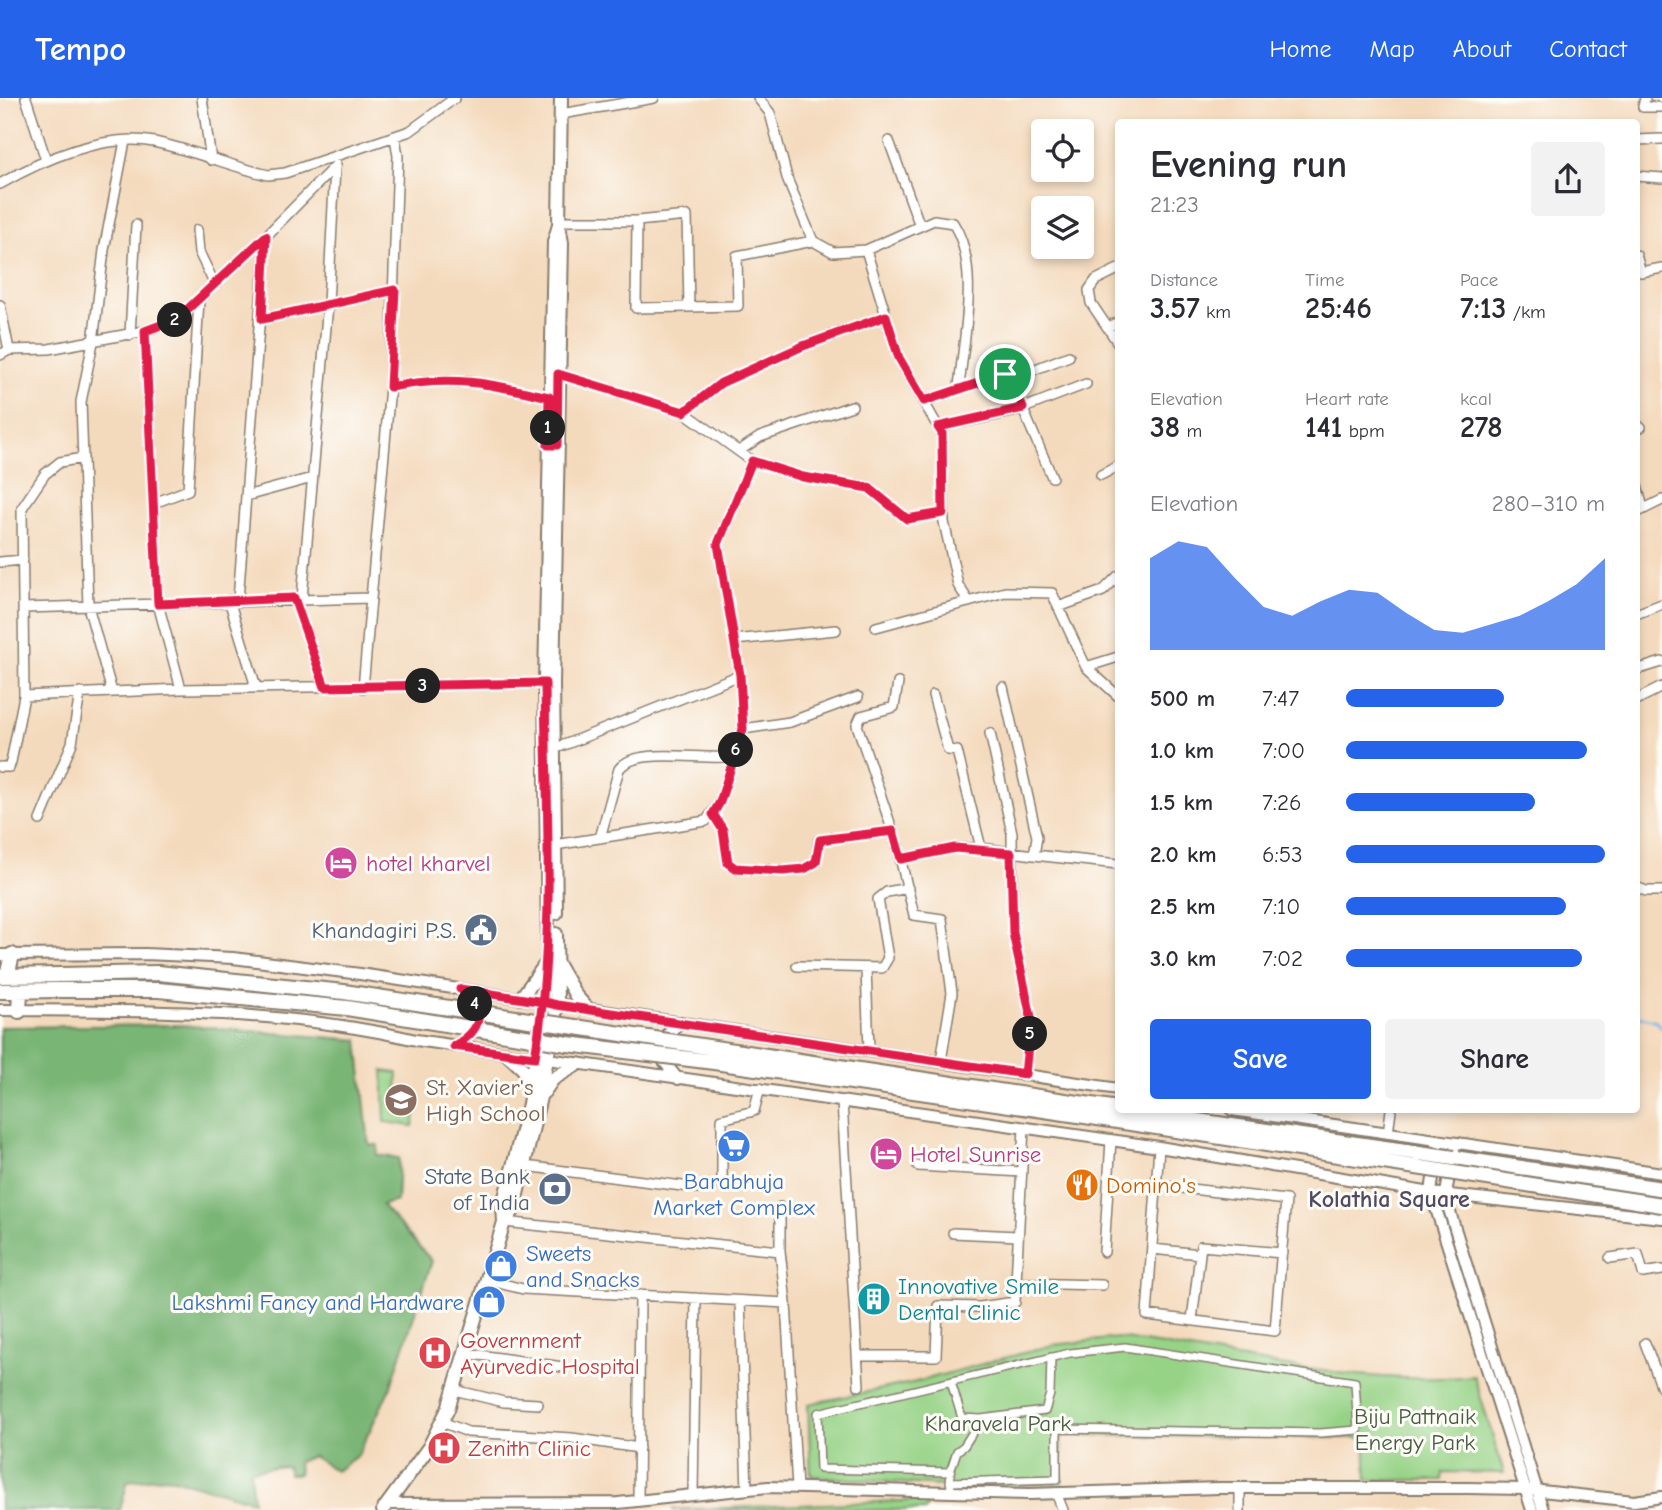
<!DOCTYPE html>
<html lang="en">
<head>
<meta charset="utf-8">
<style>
	:root { --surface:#fff; --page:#f2f2f3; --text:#2b2b33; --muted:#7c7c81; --accent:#2563eb }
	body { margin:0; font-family:"Comic Neue",sans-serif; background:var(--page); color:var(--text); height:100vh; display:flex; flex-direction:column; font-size:26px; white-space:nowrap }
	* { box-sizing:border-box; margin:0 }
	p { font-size:23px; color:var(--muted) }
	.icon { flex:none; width:38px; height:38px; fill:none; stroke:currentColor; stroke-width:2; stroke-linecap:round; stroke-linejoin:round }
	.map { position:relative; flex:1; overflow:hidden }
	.drawer { position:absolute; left:1115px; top:21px; width:525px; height:994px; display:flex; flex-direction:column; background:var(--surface); border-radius:7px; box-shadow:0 4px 10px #0003 }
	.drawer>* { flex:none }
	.controls { position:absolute; left:1031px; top:21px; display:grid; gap:14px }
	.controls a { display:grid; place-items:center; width:63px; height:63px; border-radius:7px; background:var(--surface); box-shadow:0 4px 10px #0003; font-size:35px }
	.pin { position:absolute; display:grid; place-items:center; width:60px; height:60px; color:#fff; margin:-30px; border:4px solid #fff; border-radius:50%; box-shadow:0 2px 7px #0007 }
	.km { position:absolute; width:35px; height:35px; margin:-18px; border-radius:50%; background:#222; color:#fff; font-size:19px; line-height:35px; text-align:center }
	.round { display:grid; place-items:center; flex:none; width:74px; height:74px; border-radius:7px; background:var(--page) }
	.headline { display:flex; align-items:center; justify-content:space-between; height:119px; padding:0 35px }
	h1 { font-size:38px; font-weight:700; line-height:52px }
	.metrics { display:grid; grid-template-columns:repeat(3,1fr); gap:10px; height:119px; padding:7px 35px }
	.metrics div { display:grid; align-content:center }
	.metrics b { font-size:30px; font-weight:700 }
	.metrics small { font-size:19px; font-weight:400 }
	.metrics p { font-size:19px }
	.chart { height:196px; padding:14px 35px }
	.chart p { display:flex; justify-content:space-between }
	.chart svg { width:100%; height:126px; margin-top:7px; fill:var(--accent); opacity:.7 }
	.action { display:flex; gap:14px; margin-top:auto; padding:14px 35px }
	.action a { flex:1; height:80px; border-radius:7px; background:var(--accent); color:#fff; font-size:28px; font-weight:700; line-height:80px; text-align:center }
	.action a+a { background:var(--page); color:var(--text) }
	ul { padding:0 35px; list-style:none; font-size:23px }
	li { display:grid; grid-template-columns:112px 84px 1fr; align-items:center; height:52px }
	li i { height:18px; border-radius:9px; background:var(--accent) }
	header { display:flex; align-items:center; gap:42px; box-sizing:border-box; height:98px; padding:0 35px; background:var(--accent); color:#fff }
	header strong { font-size:33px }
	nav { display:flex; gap:38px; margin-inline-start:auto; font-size:24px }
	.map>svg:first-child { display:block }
	.green { fill:#97d387; stroke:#5a7852; stroke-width:2 }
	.forest { fill:#79b574; stroke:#4a6848; stroke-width:2 }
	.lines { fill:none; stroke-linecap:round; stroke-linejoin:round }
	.stream { stroke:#74b0e5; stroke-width:2.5 }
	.pedestrian-casing { stroke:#887b6c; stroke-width:10 }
	.minor-casing { stroke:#887b6c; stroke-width:12 }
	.tertiary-casing { stroke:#887b6c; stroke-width:14 }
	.secondary-casing { stroke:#887b6c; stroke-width:16 }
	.trunk-casing { stroke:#887b6c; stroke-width:18 }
	.pedestrian { stroke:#fff; stroke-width:7 }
	.minor { stroke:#fff; stroke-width:9 }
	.tertiary { stroke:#fff; stroke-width:10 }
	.secondary { stroke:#fff; stroke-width:12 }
	.trunk { stroke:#fff; stroke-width:14 }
	.trunk-bridge-casing { stroke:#887b6c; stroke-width:18; stroke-linecap:butt }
	.trunk-bridge { stroke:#fff; stroke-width:14 }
	.route-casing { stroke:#fff; stroke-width:14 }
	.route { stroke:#e11d48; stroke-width:9 }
	.labels { text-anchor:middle; stroke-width:6; stroke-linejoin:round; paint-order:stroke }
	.hotel-label { font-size:23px; fill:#b23c85; stroke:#fdfcf7; text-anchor:start }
	.service-label { font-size:23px; fill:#4e5e75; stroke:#fdfcf7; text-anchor:end }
	.education-label { font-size:23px; fill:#785e54; stroke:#fdfcf7; text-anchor:start }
	.shop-label { font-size:23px; fill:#366cbe; stroke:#fdfcf7 }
	.food-label { font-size:23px; fill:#c56008; stroke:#fdfcf7; text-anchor:start }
	.culture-label { font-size:23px; fill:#0d838f; stroke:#fdfcf7; text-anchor:start }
	.health-label { font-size:23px; fill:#be3a42; stroke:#fdfcf7; text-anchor:start }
	.park-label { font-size:23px; fill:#475c41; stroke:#fdfcf7 }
	.neighbourhood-label { font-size:24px; font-weight:bold; fill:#504a64; stroke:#fdfcf7 }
</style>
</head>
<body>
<header>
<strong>Tempo</strong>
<nav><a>Home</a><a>Map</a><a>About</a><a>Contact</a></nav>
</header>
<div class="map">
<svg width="1662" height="1412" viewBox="0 0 1662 1412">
	<rect width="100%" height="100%" fill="#fdfcf7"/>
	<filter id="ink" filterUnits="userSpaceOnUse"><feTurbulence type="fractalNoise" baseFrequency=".0143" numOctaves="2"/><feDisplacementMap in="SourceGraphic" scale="14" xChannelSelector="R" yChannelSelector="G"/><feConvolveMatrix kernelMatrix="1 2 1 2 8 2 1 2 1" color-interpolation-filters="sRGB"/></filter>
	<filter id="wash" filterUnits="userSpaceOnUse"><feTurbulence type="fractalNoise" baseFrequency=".00686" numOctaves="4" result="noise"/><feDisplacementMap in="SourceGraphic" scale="28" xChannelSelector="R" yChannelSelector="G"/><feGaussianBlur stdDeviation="1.57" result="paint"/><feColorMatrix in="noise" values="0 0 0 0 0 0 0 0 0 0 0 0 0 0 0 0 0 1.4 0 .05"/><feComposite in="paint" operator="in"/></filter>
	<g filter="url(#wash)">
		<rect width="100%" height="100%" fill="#f4dabd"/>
		<path class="green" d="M383,973L398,975L397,998L418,1001L413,1028L385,1024Z
			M1118,1240C1231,1257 1361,1289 1474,1278L1504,1375L1443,1374L1442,1382H1367L1365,1340L1061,1337L1062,1385L954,1389L811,1378L808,1306L916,1284L1053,1247Z
			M927,1402L926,1412H672Z"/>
		<path class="forest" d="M180,927L358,942L369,1047H378L377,1057L399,1060L397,1103L382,1107L432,1163L391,1288L358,1357L336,1373L312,1358L298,1364L299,1376H289L287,1368L250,1372L253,1403L167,1379L128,1383L120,1412H0V929Z"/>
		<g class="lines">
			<path class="stream" d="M1636,917L1657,923L1662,930"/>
		</g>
	</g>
	<g filter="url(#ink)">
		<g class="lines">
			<defs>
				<path id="pedestrian" d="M981,1321L1045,1313L1050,1296L1051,1259
					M950,1374L957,1353L964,1348L981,1321L962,1320L951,1284
					M950,1384L1057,1381V1331L1320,1335L1358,1332L1355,1284L1125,1249L1070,1255L818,1315L820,1371L950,1374L951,1395"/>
				<path id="minor" d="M26,0L46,62
					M202,0L211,62
					M758,0L770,15L788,83L813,143L833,154L866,152L899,260L942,336L944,424L958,487L969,504
					M1645,0L1643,9H1662
					M561,16L654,0
					M1636,42L1662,41
					M889,43L920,128
					M1636,78L1662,80
					M0,86C42,62 105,34 154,44C192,52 230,68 268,77L285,75L410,33L455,0
					M559,123H637L636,210L738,208L737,158L813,143
					M637,123L687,118L689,209
					M197,132L199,154L214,185
					M866,152L934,122L953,125C981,168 963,242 959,290
					M1636,157L1641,174L1662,170
					M1118,171L1096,182L1089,192L1091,205L1118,245
					M0,207L9,252
					M262,221L395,192
					M1108,229L1118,224
					M145,233L158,506L181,591
					M130,237L136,127
					M0,257L9,252L49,251L145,233L178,221L266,138L336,67
					M558,276L684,314L721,285L803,248L886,218
					M1010,281L1069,258
					M390,289C452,277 488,285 549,299
					M924,303L1005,276L1010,281L1052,379
					M684,314L752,363L803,379L869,390L907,421L943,415
					M938,329L1016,313L1086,286
					M1636,331L1641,329
					M739,353L760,339L852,308
					M1101,377L1118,368
					M1636,384L1643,410
					M246,398L312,380
					M154,405L188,392L199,201
					M1636,415L1662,402
					M0,464L23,462
					M294,500L325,589
					M302,500L328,206L335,69
					M229,502L256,589
					M238,502L266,138
					M1058,509L1103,493L1118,478
					M23,510L370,500
					M1636,516L1662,506
					M876,529L1005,494L1052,495L1086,569L1118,598
					M734,542L836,532
					M1086,569L1118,559
					M1636,572L1662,564
					M898,585L894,609L861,618L857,627L896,743L914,817L942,821L952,895L941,963
					M363,590L390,289L398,58L395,39
					M112,594L88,508L81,304L93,244L104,152L125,43
					M933,597L948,652L957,653L981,750
					M24,598L181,591L545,585
					M1636,602L1662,589
					M743,631L790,624L858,599
					M990,635L1012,735L1013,835L1031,919L1025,976
					M554,651L740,577
					M0,669H9L11,664L24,598L22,410L45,376L60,364L83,360
					M713,716L723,732L728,765L735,770L783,773L804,771L816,764L819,742L893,733
					M40,722L72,645L80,595
					M600,740L619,671C636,647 707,664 735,658
					M555,747L706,723L720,704L743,631L740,577L718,446L752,363
					M1034,757L1118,766
					M901,761L955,750H981L1034,757L1037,739L1003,589
					M1636,789L1646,793H1662
					M797,868L882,870L888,860L878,801L887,794L908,790
					M866,871L869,952
					M842,1004L859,1288
					M1388,1035L1391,1012
					M525,1068L698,1090
					M918,1068L1022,1074
					M1156,1087L1286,1102L1275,1233L1147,1217L1159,1049
					M722,1088V1021L754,1013L760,990
					M504,1124L780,1153L786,1205L797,1390
					M953,1135L1018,1138
					M1152,1151L1200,1156
					M780,1153V1109
					M1104,1154L1111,1042
					M1610,1160L1638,1156L1643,1175L1662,1172
					M487,1182L523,1191L786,1205
					M1016,1185L1102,1187
					M740,1203L747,1391
					M1192,1222L1201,1148L1282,1155
					M1645,1245L1662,1290
					M465,1255L563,1269
					M857,1258H936L938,1208L980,1209L1015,1204L1024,1029
					M454,1292L504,1304L538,1306
					M442,1324L468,1334L572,1340L639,1350
					M1240,1390V1412
					M1056,1395L1063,1412
					M693,1396L696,1200
					M638,1402L640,1197"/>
				<path id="tertiary" d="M0,857L145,856L233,860L360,876L1118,991
					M0,912C141,913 278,910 416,942L1159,1049L1431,1095L1662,1120
					M454,948C479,934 490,913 462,893
					M678,981L662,961L659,950L665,938L681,924
					M1232,1012L1662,1075
					M1438,1042L1431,1095L1532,1412
					M1454,1052L1446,1095L1449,1111L1543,1412
					M388,1406L618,1405L768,1389L1030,1396L1219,1390H1467L1523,1391L1634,1403L1662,1399"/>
				<path id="secondary" d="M556,815L553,585L562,145L559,127L561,0
					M558,867L576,898L587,910
					M521,900L545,867
					M507,956L524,972L528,987
					M544,994L553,981L578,966
					M504,1124L513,1113L540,999L557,907L556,836
					M383,1412L429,1349L448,1311L504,1124L503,1107L529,1006L544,904L548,852L545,585L554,144L559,127"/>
				<path id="trunk" d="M0,878L60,877
					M7,878L12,857
					M0,893L58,892
					M19,913L20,893
					M1454,1060L1662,1091"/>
			</defs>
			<use href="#pedestrian" class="pedestrian-casing"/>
			<use href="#minor" class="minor-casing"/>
			<use href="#tertiary" class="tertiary-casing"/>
			<use href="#secondary" class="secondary-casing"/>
			<use href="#trunk" class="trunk-casing"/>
			<use href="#pedestrian" class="pedestrian"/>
			<use href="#minor" class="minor"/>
			<use href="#tertiary" class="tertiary"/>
			<use href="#secondary" class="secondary"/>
			<use href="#trunk" class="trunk"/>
			<defs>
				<path id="trunk-bridge" d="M60,877L158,875L344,894L1118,1011
					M58,892H158L347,910L568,946L714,964L1085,1018L1662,1107
					M1121,1012L1454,1060"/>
			</defs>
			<use href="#trunk-bridge" class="trunk-bridge-casing"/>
			<use href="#trunk-bridge" class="trunk-bridge"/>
		</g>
	</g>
	<g class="lines" filter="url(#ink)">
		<defs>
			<path id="route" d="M1005,276L924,303L899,260L886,218L803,248L721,285L684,314L558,276L557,347H548L549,299C488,285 452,277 390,289L395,192L262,221L266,138L177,221L145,233L158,506L294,500L325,589L545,585C546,710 556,836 535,959L454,948C482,932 488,912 460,891L544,904L557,907L1025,976L1031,919L1013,835L1011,755L955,750L901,761L893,733L820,742L816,764L804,771L783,773L735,770L728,765L723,732L713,716L720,704L743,631L740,577L718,446L752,363L803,379L869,390L907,421L943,415L942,335L938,329L1023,310L1010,281L1005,276"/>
		</defs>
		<use href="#route" class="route-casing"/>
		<use href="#route" class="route"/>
	</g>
	<defs>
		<symbol id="hotel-disc" viewBox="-11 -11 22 22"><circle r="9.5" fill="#d1479c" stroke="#fdfcf7"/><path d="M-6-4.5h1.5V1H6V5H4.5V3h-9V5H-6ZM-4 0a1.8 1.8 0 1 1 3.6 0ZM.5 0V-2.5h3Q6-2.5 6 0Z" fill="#fff"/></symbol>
		<symbol id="civic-disc" viewBox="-11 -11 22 22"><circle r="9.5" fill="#5c6f8a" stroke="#fdfcf7"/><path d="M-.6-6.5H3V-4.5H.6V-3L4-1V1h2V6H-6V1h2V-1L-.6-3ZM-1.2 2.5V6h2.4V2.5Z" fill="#fff"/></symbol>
		<symbol id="school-disc" viewBox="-11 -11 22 22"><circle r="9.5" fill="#8d6e63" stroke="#fdfcf7"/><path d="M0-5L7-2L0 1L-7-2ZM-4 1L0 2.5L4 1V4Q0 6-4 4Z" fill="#fff"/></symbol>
		<symbol id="supermarket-disc" viewBox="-11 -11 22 22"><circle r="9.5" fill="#3f7fe0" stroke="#fdfcf7"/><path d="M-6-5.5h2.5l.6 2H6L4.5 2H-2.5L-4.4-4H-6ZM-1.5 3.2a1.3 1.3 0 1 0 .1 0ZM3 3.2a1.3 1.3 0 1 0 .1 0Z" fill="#fff"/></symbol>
		<symbol id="restaurant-disc" viewBox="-11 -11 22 22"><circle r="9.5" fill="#e8710a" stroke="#fdfcf7"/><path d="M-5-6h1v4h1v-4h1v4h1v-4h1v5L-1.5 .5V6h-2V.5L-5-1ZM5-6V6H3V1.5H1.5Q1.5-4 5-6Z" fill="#fff"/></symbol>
		<symbol id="bank-disc" viewBox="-11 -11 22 22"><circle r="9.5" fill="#5c6f8a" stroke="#fdfcf7"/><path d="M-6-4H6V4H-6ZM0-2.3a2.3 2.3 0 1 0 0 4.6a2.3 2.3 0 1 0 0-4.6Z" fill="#fff"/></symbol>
		<symbol id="shop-disc" viewBox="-11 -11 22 22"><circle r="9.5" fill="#3f7fe0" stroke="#fdfcf7"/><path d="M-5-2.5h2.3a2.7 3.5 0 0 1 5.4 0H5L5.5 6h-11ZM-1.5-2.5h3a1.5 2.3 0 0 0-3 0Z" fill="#fff"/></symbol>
		<symbol id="building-disc" viewBox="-11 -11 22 22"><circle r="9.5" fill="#0f9aa8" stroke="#fdfcf7"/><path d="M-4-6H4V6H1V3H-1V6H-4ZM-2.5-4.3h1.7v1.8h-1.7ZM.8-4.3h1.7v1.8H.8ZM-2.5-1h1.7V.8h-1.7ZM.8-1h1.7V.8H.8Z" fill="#fff"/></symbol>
		<symbol id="hospital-disc" viewBox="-11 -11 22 22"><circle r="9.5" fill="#e0444e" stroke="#fdfcf7"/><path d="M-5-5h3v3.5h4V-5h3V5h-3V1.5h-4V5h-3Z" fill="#fff"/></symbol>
	</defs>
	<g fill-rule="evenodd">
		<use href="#hotel-disc" x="322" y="746" width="38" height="38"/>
		<use href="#civic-disc" x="462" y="813" width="38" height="38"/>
		<use href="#school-disc" x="382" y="983" width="38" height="38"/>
		<use href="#supermarket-disc" x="715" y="1029" width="38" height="38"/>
		<use href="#hotel-disc" x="867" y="1037" width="38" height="38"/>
		<use href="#restaurant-disc" x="1063" y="1068" width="38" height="38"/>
		<use href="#bank-disc" x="536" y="1072" width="38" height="38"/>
		<use href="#shop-disc" x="482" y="1149" width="38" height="38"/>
		<use href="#building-disc" x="855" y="1182" width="38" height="38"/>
		<use href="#shop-disc" x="470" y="1185" width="38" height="38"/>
		<use href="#hospital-disc" x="416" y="1236" width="38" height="38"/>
		<use href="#hospital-disc" x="425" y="1331" width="38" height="38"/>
	</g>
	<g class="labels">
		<g class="hotel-label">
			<text x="366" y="773">hotel kharvel</text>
			<text x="910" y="1064">Hotel Sunrise</text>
		</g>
		<g class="service-label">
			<text x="456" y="840">Khandagiri P.S.</text>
			<text x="530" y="1086">State Bank<tspan x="530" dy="26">of India</tspan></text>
		</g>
		<g class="education-label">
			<text x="426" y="997">St. Xavier's<tspan x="426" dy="26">High School</tspan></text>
		</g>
		<g class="shop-label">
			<text x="734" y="1091">Barabhuja<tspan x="734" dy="26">Market Complex</tspan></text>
			<text x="526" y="1163" text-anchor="start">Sweets<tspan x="526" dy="26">and Snacks</tspan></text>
			<text x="464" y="1212" text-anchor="end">Lakshmi Fancy and Hardware</text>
		</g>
		<g class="food-label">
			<text x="1106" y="1095">Domino's</text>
		</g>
		<g class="culture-label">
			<text x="898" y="1196">Innovative Smile<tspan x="898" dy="26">Dental Clinic</tspan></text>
		</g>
		<g class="health-label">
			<text x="460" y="1250">Government<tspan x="460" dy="26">Ayurvedic Hospital</tspan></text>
			<text x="468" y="1358">Zenith Clinic</text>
		</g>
		<g class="park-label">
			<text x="1415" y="1326">Biju Pattnaik<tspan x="1415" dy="26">Energy Park</tspan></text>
			<text x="998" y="1333">Kharavela Park</text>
		</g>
		<g class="neighbourhood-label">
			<text x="1389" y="1109">Kolathia Square</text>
		</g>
	</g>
</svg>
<div class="controls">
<a><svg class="icon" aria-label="locate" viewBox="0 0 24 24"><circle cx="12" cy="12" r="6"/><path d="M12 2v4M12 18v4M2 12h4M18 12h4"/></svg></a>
<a><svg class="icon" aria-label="layers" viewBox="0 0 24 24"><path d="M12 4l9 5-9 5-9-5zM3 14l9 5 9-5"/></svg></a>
</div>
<div class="pin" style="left:1005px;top:276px;background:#1e9e55"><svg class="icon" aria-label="arrive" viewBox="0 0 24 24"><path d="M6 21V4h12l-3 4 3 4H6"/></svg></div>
<b class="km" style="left:548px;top:330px">1</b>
<b class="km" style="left:175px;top:222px">2</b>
<b class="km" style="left:423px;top:588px">3</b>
<b class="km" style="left:475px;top:906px">4</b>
<b class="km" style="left:1030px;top:936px">5</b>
<b class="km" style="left:736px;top:652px">6</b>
<section class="drawer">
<div class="headline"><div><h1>Evening run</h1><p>21:23</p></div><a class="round"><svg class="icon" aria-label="share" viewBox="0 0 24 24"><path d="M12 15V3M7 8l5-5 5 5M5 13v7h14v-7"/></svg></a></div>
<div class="metrics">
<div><p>Distance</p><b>3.57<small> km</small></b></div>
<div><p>Time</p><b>25:46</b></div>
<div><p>Pace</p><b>7:13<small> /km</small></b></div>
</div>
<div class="metrics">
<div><p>Elevation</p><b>38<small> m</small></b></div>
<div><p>Heart rate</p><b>141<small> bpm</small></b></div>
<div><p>kcal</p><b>278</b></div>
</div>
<div class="chart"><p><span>Elevation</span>280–310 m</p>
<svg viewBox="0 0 160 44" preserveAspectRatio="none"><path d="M0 44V12L10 6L20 8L30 19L40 29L50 32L60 27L70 23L80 24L90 31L100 37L110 38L120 35L130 32L140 27L150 21L160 12V44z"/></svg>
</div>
<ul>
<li><b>500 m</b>7:47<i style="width:61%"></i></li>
<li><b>1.0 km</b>7:00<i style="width:93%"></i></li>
<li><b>1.5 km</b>7:26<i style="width:73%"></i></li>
<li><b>2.0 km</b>6:53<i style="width:100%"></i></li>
<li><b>2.5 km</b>7:10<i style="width:85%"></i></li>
<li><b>3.0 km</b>7:02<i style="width:91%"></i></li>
</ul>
<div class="action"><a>Save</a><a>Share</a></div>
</section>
</div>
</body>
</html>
